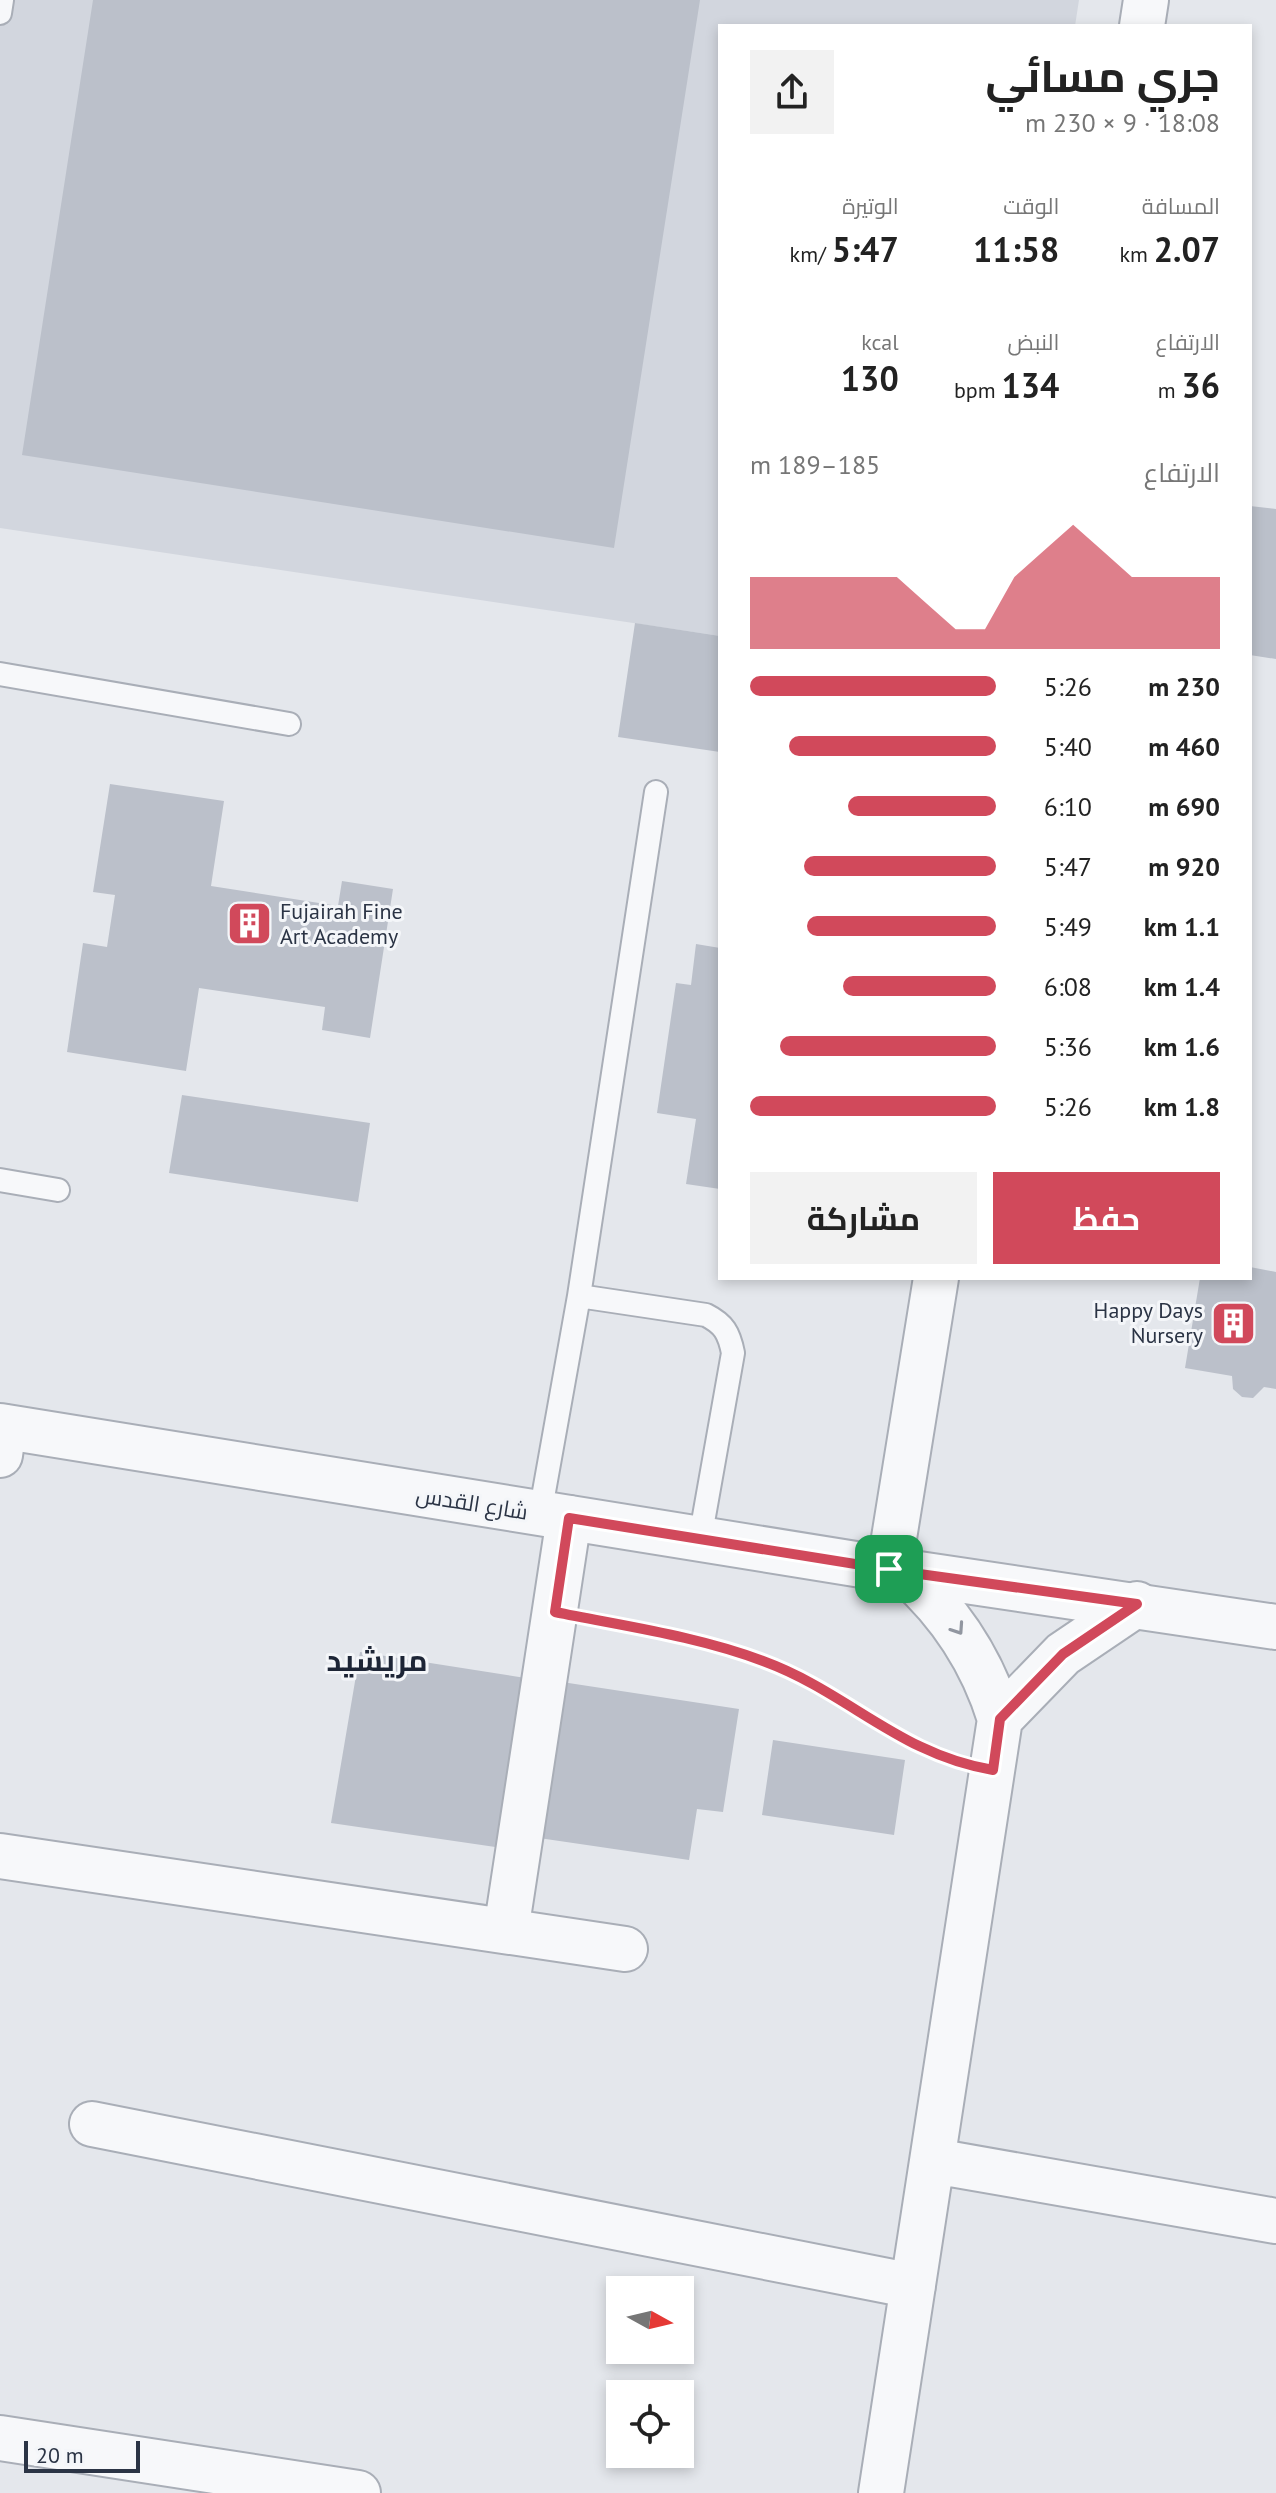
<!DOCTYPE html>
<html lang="ar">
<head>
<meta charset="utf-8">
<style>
	:root { --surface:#fff; --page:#f2f2f2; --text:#222; --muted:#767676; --accent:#d1495b }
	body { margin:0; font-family:"PT Sans",Cairo,sans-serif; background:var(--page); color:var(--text); direction:rtl; height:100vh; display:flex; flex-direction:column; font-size:30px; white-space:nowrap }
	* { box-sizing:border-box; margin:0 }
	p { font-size:26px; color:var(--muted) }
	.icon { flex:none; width:44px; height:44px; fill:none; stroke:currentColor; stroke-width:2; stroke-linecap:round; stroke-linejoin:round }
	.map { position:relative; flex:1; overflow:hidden; direction:ltr }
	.drawer { position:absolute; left:718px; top:24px; width:534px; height:1256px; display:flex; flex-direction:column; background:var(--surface); border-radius:0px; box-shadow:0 4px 12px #0003; direction:rtl }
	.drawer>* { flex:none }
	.needle { width:52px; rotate:98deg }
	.tools { position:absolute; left:606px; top:2276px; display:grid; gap:16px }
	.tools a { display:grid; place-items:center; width:88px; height:88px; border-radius:0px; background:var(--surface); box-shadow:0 4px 12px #0003; font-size:40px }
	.scale { position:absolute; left:24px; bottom:20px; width:116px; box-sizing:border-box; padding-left:8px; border:4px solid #2b3445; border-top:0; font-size:22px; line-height:28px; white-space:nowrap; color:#2b3445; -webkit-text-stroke:6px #f4f6f9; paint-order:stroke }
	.pin { position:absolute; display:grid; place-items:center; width:68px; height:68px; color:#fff; margin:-34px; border-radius:16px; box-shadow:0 4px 12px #0006 }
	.round { display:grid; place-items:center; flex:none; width:84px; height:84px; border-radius:0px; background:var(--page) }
	.summary { display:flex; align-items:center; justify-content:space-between; height:136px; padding:0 32px }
	h1 { font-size:44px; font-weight:700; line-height:60px }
	.metrics { display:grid; grid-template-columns:repeat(3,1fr); gap:12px; height:136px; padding:8px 32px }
	.metrics div { display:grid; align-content:center }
	.metrics b { font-size:34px; font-weight:700 }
	.metrics small { font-size:22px; font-weight:400 }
	.metrics p { font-size:22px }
	.chart { height:224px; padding:16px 32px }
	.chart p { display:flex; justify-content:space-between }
	.chart svg { width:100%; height:144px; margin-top:8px; fill:var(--accent); opacity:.7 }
	.action { display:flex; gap:16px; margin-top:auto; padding:16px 32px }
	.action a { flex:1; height:92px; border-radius:0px; background:var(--accent); color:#fff; font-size:32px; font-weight:700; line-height:92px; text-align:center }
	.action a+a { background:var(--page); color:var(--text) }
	ul { padding:0 32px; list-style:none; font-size:26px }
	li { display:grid; grid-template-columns:128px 96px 1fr; align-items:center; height:60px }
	li i { height:20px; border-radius:10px; background:var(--accent) }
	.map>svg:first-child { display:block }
	.built { fill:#d2d6de }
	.building { fill:#bbc0ca }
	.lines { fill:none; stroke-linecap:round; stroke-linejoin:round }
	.service-casing { stroke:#a9aeb7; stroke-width:26 }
	.minor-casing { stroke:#a9aeb7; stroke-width:48 }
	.tertiary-casing { stroke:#a9aeb7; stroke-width:48 }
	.path { stroke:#c2c5cb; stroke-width:5; stroke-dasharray:6 6; stroke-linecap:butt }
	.service { stroke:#f7f8fa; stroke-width:22 }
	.minor { stroke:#f7f8fa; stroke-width:44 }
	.tertiary { stroke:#f7f8fa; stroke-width:44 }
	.oneway { stroke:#9196a0 }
	.route-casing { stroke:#fff; stroke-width:16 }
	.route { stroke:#d1495b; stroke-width:10 }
	.labels { text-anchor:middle; stroke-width:6; stroke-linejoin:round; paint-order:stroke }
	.poi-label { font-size:22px; fill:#2b3445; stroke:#f4f6f9; text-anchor:start }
	.street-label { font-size:22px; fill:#2b3445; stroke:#f4f6f9 }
	.district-label { font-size:30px; font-weight:bold; fill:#1d2536; stroke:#f4f6f9 }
</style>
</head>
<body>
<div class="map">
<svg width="1276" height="2493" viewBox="0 0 1276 2493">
	<rect width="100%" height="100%" fill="#e4e7ec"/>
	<path class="built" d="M0,0H1079L1075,26H720V636L0,528Z"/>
	<path class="building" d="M93,0H700L614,548L22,455Z
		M1250,506L1276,509V659L1250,655Z
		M635,623L720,636V752L618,737Z
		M110,784L224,801L211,886L338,906L342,881L393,889L370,1038L322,1030L325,1007L199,988L186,1071L67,1052L83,943L107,947L115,895L93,892Z
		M696,944L720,948V1189L686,1184L696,1119L657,1113L676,983L691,985Z
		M182,1095L370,1123L358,1202L169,1173Z
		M1250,1267L1276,1272V1389L1264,1387L1253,1398L1242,1397L1233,1389L1232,1376L1185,1368L1200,1278H1250Z
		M360,1652L532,1679L509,1849L331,1823Z
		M562,1682L739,1709L723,1812L697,1809L689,1860L539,1838Z
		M773,1740L905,1760L894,1835L762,1815Z"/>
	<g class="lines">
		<defs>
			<path id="service" d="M0,13L2,0
				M0,674L289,724
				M0,1180L58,1190
				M579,1296L706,1315C724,1324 729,1333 733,1353L700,1539
				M540,1514L579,1296L656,792"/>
			<path id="minor" d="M1142,26L1146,0
				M0,1455L4,1427
				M889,1569L936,1278
				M1000,1719L1063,1654L1137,1604
				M0,1856L625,1949
				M506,1931L569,1518
				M92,2124L913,2286
				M934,2161L1276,2221
				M0,2438L358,2493
				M881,2493L1000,1719C982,1660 951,1613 905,1572"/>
			<path id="tertiary" d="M0,1426L905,1572L1276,1627"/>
		</defs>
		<use href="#service" class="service-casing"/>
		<use href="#minor" class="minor-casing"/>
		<use href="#tertiary" class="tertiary-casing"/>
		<path class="path" d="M595,1620C665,1635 738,1646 802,1679C854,1705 898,1746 954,1762"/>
		<use href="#service" class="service"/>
		<use href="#minor" class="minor"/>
		<use href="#tertiary" class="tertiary"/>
	</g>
	<defs><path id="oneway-chevron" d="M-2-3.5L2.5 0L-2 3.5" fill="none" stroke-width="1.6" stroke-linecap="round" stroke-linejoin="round" transform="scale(2)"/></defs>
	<use class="oneway" href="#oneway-chevron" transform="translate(958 1629) rotate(56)"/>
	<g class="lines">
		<defs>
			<path id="route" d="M569,1518L905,1572L1137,1604L1063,1654L1000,1719L993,1770C900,1755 848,1692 763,1661C697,1636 623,1626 555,1612Z"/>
		</defs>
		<use href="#route" class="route-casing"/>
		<use href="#route" class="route"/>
	</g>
	<defs>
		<symbol id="building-square" viewBox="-11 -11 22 22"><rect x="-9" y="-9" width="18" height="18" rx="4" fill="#d1495b" stroke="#f4f6f9"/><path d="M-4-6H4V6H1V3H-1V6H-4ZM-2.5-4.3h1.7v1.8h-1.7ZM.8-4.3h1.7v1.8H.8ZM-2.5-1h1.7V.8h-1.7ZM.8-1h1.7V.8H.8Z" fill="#fff"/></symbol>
	</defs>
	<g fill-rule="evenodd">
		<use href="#building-square" x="224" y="898" width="51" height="51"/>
		<use href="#building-square" x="1208" y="1298" width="51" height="51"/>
	</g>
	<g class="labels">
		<g class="poi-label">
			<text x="280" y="919">Fujairah Fine<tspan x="280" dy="25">Art Academy</tspan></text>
			<text x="1203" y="1318" text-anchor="end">Happy Days<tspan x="1203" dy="25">Nursery</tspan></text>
		</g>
		<g class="street-label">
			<text transform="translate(472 1503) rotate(9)" y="8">شارع القدس</text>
		</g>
		<g class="district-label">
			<text x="377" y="1671">مريشيد</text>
		</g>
	</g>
</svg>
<div class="tools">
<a><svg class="needle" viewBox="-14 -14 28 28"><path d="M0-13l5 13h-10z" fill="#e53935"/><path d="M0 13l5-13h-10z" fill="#767676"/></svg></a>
<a><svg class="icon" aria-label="locate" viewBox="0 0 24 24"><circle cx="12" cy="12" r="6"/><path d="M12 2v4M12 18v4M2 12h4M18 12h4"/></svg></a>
</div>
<div class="scale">20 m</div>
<div class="pin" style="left:889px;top:1569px;background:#1e9e55"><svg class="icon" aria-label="arrive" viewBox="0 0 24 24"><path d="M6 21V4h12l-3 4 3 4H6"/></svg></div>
<section class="drawer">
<div class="summary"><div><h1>جري مسائي</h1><p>18:08 · 9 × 230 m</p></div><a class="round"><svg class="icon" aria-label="share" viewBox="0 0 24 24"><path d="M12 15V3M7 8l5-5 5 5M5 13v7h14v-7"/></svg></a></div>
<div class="metrics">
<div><p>المسافة</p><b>2.07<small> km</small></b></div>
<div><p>الوقت</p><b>11:58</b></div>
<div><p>الوتيرة</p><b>5:47<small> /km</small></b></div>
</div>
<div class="metrics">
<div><p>الارتفاع</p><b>36<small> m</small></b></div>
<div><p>النبض</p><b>134<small> bpm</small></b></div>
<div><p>kcal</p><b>130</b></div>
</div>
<div class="chart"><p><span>الارتفاع</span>185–189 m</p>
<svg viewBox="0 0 160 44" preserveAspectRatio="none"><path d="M0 44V22L10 22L20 22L30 22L40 22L50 22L60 30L70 38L80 38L90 22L100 14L110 6L120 14L130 22L140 22L150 22L160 22V44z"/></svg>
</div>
<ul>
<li><b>230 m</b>5:26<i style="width:100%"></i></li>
<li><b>460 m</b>5:40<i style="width:84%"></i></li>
<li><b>690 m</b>6:10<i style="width:60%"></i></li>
<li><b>920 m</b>5:47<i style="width:78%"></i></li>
<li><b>1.1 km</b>5:49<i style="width:77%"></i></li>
<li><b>1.4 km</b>6:08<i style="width:62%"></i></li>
<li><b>1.6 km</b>5:36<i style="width:88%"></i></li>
<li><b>1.8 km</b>5:26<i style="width:100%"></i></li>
</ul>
<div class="action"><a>حفظ</a><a>مشاركة</a></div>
</section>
</div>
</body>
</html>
